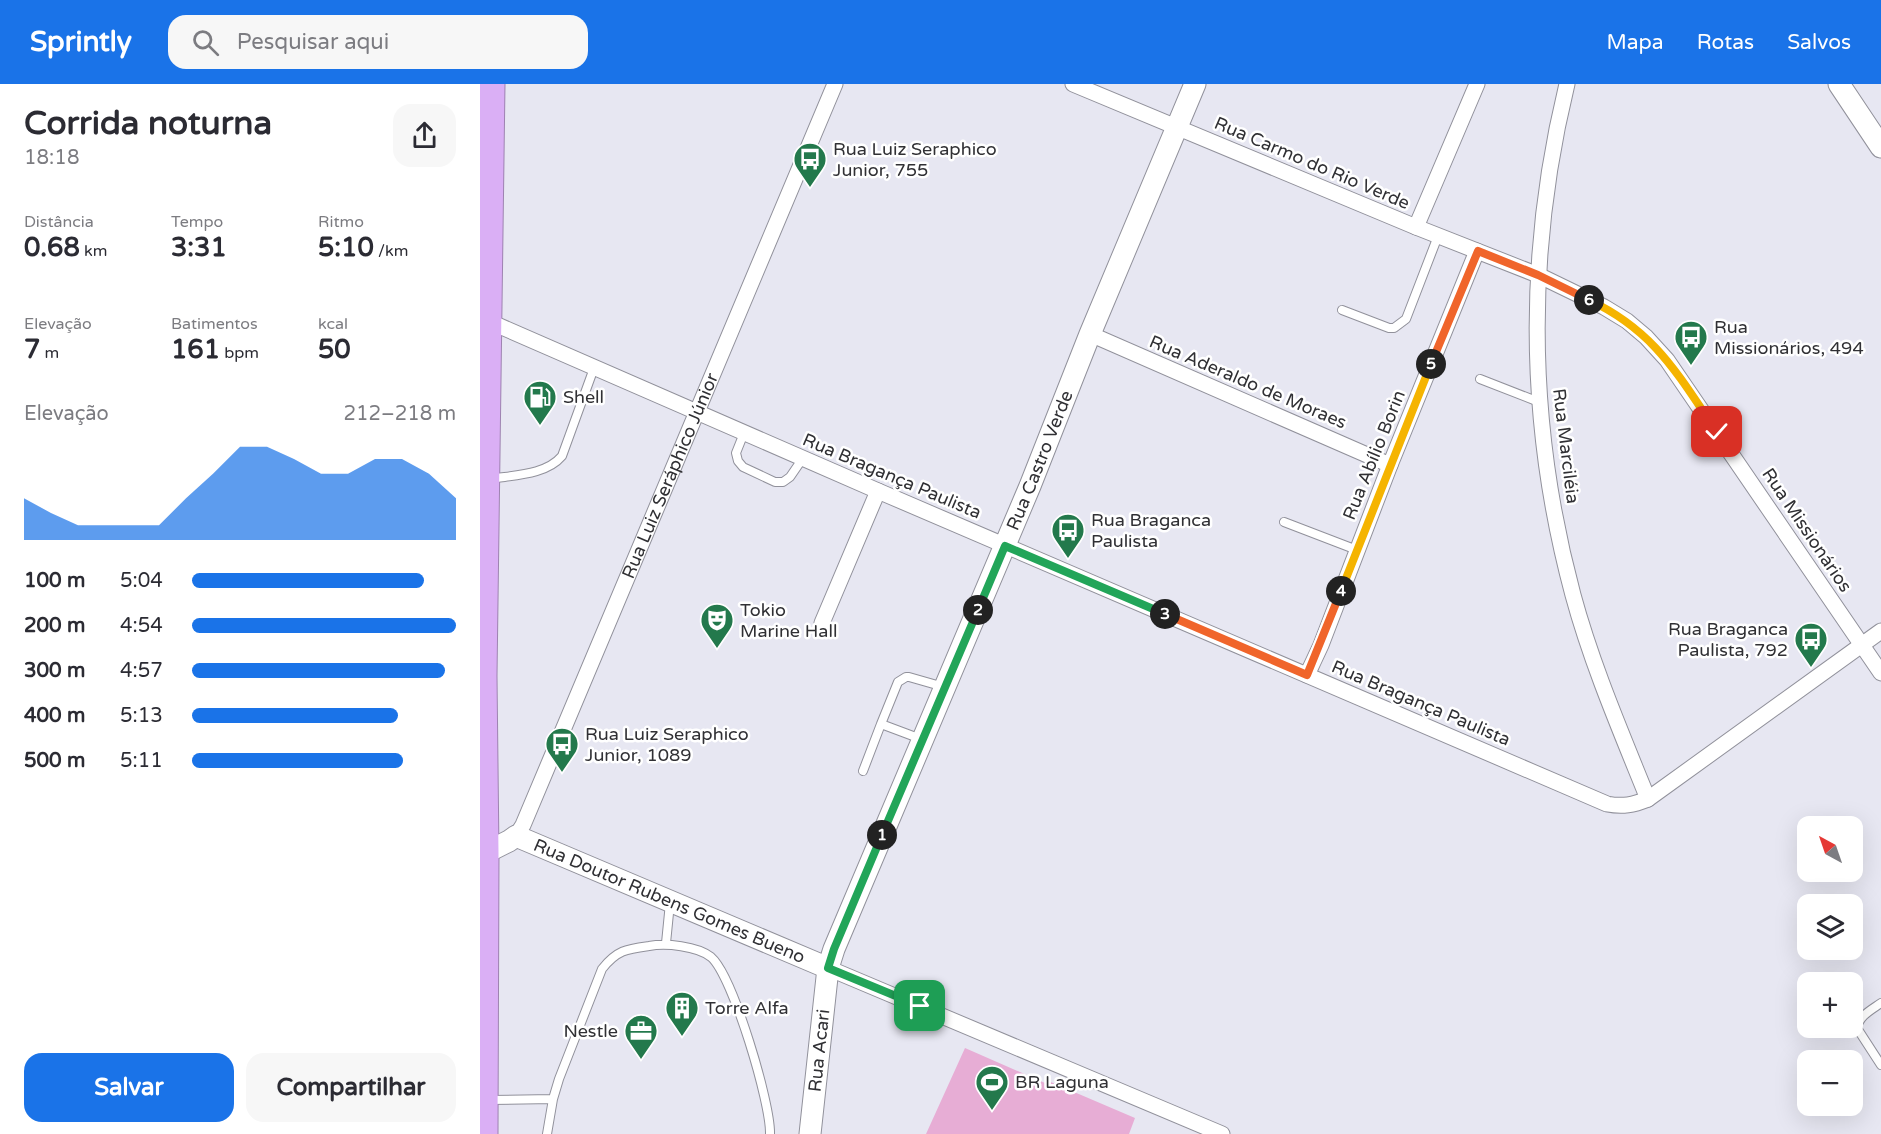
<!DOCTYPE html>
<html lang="pt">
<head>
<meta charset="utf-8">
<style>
	:root { --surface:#fff; --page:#f7f7f7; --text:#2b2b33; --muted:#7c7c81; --accent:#1a73e8 }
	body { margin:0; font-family:"Varela Round",sans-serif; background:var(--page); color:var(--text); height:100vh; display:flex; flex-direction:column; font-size:22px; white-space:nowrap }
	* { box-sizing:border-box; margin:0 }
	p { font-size:20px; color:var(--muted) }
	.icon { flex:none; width:33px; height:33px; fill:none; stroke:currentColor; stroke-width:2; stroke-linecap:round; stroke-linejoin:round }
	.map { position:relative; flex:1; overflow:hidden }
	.sheet { display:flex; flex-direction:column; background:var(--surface); width:480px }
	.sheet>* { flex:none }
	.needle { width:39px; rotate:320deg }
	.fabs { position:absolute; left:1317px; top:732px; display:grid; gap:12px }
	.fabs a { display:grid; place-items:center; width:66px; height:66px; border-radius:12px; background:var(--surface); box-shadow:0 6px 24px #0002; font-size:30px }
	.pin { position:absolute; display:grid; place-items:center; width:51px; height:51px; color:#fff; margin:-26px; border-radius:12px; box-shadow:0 3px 9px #0006 }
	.km { position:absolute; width:30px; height:30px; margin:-15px; border-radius:50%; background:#222; color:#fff; font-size:16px; line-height:30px; text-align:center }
	.round { display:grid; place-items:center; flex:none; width:63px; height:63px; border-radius:18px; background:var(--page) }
	.overview { display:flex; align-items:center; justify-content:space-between; height:102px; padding:0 24px }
	h1 { font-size:33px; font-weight:700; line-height:45px }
	.figures { display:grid; grid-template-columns:repeat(3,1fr); gap:9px; height:102px; padding:6px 24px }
	.figures div { display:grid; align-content:center }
	.figures b { font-size:26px; font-weight:700 }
	.figures small { font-size:16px; font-weight:400 }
	.figures p { font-size:16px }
	.chart { height:168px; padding:12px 24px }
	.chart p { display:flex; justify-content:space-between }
	.chart svg { width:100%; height:108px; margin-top:6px; fill:var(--accent); opacity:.7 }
	.primary-button { display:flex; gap:12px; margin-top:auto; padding:12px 24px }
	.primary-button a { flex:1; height:69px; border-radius:18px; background:var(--accent); color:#fff; font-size:24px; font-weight:700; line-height:69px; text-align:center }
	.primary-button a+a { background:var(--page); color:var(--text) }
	ul { padding:0 24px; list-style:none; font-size:20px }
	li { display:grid; grid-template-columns:96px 72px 1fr; align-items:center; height:45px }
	li i { height:15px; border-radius:8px; background:var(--accent) }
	header { display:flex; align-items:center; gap:36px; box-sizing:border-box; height:84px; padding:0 30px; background:var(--accent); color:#fff }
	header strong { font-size:28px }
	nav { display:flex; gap:33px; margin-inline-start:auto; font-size:21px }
	.search { width:420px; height:54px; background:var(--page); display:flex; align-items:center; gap:15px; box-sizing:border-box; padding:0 21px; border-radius:18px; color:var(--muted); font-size:22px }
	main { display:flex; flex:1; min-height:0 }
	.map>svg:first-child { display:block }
	.green { fill:#e7add5 }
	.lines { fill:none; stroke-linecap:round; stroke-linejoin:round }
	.lane-casing { stroke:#91919b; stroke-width:10 }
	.street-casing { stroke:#91919b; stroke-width:17 }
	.secondary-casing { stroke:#91919b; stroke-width:23 }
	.highway-casing { stroke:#9e83b1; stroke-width:29 }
	.lane { stroke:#fff; stroke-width:8 }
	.street { stroke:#fff; stroke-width:15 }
	.secondary { stroke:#fff; stroke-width:21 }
	.highway { stroke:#daaff5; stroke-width:27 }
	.split-1-casing { stroke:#fff; stroke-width:12 }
	.split-2-casing { stroke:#fff; stroke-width:12 }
	.split-3-casing { stroke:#fff; stroke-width:12 }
	.split-4-casing { stroke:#fff; stroke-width:12 }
	.split-5-casing { stroke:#fff; stroke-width:12 }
	.split-6-casing { stroke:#fff; stroke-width:12 }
	.split-7-casing { stroke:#fff; stroke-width:12 }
	.split-1 { stroke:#22a559; stroke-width:8 }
	.split-2 { stroke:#22a559; stroke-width:8 }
	.split-3 { stroke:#22a559; stroke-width:8 }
	.split-4 { stroke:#f0652b; stroke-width:8 }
	.split-5 { stroke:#f5b400; stroke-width:8 }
	.split-6 { stroke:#f0652b; stroke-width:8 }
	.split-7 { stroke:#f5b400; stroke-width:8 }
	.labels { text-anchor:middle; stroke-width:5; stroke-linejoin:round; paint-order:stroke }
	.poi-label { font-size:18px; fill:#303034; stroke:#fff; text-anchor:start }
	.street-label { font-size:18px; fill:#303034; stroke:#fff }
</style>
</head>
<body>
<header>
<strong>Sprintly</strong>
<div class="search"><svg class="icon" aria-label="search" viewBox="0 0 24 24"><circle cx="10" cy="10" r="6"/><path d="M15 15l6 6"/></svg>Pesquisar aqui</div>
<nav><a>Mapa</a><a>Rotas</a><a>Salvos</a></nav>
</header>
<main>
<section class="sheet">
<div class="overview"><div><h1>Corrida noturna</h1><p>18:18</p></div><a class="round"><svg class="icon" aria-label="share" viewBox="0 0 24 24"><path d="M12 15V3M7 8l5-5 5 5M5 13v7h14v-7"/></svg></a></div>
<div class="figures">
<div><p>Distância</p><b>0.68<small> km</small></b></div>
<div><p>Tempo</p><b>3:31</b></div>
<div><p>Ritmo</p><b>5:10<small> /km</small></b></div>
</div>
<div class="figures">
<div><p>Elevação</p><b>7<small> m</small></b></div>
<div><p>Batimentos</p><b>161<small> bpm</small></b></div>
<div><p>kcal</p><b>50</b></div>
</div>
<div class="chart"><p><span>Elevação</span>212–218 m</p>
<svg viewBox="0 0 160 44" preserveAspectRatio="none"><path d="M0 44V27L10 33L20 38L30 38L40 38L50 38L60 27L70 17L80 6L90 6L100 11L110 17L120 17L130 11L140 11L150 17L160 27V44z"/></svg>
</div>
<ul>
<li><b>100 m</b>5:04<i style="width:88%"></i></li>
<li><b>200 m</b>4:54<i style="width:100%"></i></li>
<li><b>300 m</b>4:57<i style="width:96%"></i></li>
<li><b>400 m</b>5:13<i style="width:78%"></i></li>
<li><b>500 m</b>5:11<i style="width:80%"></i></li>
</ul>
<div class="primary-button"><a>Salvar</a><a>Compartilhar</a></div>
</section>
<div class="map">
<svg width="1401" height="1050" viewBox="0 0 1401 1050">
	<rect width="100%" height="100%" fill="#e7e7f2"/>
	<path class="green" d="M485,964L565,999L566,996L655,1034L649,1050H446Z"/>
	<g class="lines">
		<defs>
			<path id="lane" d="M862,226L909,244H914L926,235L958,152
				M1000,295L1059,318
				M264,349L256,369L258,377L263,383L295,398H303L310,393L323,374
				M10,395C34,391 66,391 82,372L114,284
				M804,438L877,466
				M401,640L418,598L426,593H429L464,603
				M383,687L401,640L441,655
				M186,859L190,819
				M1401,919C1391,926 1379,932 1377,944L1401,981
				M8,1016L73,1015
				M67,1050L73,1015L79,995L122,885C137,866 147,865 169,862C186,859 217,862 231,873C253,892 291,1020 290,1050"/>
			<g id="street">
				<path d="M593,0L936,143L1058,191L1124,223L1147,237L1166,253L1187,276L1401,589"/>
				<path d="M1087,0C1045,172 1047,340 1093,511C1112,581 1141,648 1168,715"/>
				<path d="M936,143L997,0"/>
				<path d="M8,237L398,407L1127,720C1143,723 1153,721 1168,715L1401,547"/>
				<path d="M610,250L910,381"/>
				<path d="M342,539L398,407"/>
				<path d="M827,591L841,561L910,381L997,167"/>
				<path id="s1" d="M36,752L43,741L355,0"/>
				<path d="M348,884L742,1050"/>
			</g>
			<g id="secondary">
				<path d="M1359,0L1401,63"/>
				<path id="s2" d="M5,769L29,757L36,752L348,884"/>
				<path id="s3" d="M330,1050L348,884L354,865L550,402L610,250L715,0"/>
			</g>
			<path id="highway" d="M4,1050L5,769L3,592L11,0"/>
		</defs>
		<use href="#lane" class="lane-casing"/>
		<use href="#street" class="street-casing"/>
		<use href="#secondary" class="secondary-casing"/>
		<use href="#highway" class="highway-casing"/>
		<use href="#lane" class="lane"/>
		<use href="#street" class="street"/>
		<use href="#secondary" class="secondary"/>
		<use href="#highway" class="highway"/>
	</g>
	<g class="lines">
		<defs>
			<path id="split-1" d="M402,751L354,865L348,884L440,922"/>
			<path id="split-2" d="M402,751L498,526"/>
			<path id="split-3" d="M498,526L525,462L685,530"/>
			<path id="split-4" d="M685,530L827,591L861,507"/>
			<path id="split-5" d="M861,507L951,280"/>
			<path id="split-6" d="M951,280L998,167L1058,191L1109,216"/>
			<path id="split-7" d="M1109,216C1175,247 1198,291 1237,348"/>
		</defs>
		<use href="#split-1" class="split-1-casing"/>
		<use href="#split-2" class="split-2-casing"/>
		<use href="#split-3" class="split-3-casing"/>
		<use href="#split-4" class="split-4-casing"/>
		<use href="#split-5" class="split-5-casing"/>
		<use href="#split-6" class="split-6-casing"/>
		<use href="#split-7" class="split-7-casing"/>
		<use href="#split-1" class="split-1"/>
		<use href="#split-2" class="split-2"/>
		<use href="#split-3" class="split-3"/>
		<use href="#split-4" class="split-4"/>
		<use href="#split-5" class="split-5"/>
		<use href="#split-6" class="split-6"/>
		<use href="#split-7" class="split-7"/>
	</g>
	<defs>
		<symbol id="bus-pin" viewBox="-11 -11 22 30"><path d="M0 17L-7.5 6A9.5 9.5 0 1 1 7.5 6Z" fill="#23794c" stroke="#fff"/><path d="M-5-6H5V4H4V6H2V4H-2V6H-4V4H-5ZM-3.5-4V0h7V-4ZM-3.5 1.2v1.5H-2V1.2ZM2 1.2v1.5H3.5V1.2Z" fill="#fff"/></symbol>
		<symbol id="fuel-pin" viewBox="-11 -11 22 30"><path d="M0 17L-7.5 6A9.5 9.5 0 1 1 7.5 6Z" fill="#23794c" stroke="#fff"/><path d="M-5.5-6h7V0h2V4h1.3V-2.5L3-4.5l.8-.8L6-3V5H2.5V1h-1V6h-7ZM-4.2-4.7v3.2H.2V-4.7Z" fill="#fff"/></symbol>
		<symbol id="theatre-pin" viewBox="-11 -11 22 30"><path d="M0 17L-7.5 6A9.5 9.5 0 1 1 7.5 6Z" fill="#23794c" stroke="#fff"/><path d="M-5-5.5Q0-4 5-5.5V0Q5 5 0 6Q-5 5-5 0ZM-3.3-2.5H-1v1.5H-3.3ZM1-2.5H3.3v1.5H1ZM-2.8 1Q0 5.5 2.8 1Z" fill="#fff"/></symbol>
		<symbol id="building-pin" viewBox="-11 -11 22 30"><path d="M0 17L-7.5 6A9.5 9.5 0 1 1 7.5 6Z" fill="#23794c" stroke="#fff"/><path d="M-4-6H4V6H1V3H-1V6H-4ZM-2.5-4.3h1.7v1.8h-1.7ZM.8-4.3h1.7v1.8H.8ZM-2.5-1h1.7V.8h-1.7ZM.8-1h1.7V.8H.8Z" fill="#fff"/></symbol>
		<symbol id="office-pin" viewBox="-11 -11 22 30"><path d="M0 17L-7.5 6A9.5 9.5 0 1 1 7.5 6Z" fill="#23794c" stroke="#fff"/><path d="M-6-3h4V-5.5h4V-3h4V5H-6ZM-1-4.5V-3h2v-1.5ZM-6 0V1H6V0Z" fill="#fff"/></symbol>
		<symbol id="stadium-pin" viewBox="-11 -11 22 30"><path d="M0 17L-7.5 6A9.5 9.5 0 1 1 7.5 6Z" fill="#23794c" stroke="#fff"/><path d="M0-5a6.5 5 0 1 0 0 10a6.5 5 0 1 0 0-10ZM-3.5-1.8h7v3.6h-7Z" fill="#fff"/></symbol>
	</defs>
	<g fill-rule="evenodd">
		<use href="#bus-pin" x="311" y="56" width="38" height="52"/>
		<use href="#bus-pin" x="1192" y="234" width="38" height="52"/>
		<use href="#fuel-pin" x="41" y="294" width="38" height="52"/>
		<use href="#bus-pin" x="569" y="427" width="38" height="52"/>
		<use href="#theatre-pin" x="218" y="517" width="38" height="52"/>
		<use href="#bus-pin" x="1312" y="536" width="38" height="52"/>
		<use href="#bus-pin" x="63" y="641" width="38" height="52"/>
		<use href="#building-pin" x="183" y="905" width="38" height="52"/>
		<use href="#office-pin" x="142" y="928" width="38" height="52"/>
		<use href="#stadium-pin" x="493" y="979" width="38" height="52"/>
	</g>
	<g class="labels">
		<g class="poi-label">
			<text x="353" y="71">Rua Luiz Seraphico<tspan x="353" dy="21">Junior, 755</tspan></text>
			<text x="1234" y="249">Rua<tspan x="1234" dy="21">Missionários, 494</tspan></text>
			<text x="83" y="319">Shell</text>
			<text x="611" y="442">Rua Braganca<tspan x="611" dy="21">Paulista</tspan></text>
			<text x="260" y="532">Tokio<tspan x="260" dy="21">Marine Hall</tspan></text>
			<text x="1308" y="551" text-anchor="end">Rua Braganca<tspan x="1308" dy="21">Paulista, 792</tspan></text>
			<text x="105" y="656">Rua Luiz Seraphico<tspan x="105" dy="21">Junior, 1089</tspan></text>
			<text x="225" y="930">Torre Alfa</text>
			<text x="138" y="953" text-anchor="end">Nestle</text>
			<text x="535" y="1004">BR Laguna</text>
		</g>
		<g class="street-label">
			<text transform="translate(832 79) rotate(23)" y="6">Rua Carmo do Rio Verde</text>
			<text transform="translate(768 298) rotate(23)" y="6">Rua Aderaldo de Moraes</text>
			<text transform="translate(1086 362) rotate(83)" y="6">Rua Marciléia</text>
			<text transform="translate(894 371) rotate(-68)" y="6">Rua Abílio Borin</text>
			<text dy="6" stroke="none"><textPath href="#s3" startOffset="717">Rua Castro Verde</textPath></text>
			<text transform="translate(412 392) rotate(23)" y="6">Rua Bragança Paulista</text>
			<text dy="6" stroke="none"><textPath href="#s1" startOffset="392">Rua Luiz Seráphico Júnior</textPath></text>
			<text transform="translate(1327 446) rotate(56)" y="6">Rua Missionários</text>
			<text transform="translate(941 619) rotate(23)" y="6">Rua Bragança Paulista</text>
			<text dy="6" stroke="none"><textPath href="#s2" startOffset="202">Rua Doutor Rubens Gomes Bueno</textPath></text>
			<text dy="6" stroke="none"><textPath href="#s3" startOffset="84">Rua Acari</textPath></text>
		</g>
	</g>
</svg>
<div class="fabs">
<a><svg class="needle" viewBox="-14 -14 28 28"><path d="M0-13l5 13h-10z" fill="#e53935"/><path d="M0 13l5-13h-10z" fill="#7c7c81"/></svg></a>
<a><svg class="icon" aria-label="layers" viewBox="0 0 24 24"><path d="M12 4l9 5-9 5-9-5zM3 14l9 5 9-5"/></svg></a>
<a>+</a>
<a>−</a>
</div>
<div class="pin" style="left:440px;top:922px;background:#1e9e55"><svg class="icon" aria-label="arrive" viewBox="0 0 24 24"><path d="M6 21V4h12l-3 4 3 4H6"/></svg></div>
<div class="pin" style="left:1237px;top:348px;background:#d93025"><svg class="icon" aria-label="check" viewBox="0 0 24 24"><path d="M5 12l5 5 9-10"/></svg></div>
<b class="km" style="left:402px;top:751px">1</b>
<b class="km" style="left:498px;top:526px">2</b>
<b class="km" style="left:685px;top:530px">3</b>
<b class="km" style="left:861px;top:507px">4</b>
<b class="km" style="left:951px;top:280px">5</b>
<b class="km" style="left:1109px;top:216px">6</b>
</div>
</main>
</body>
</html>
